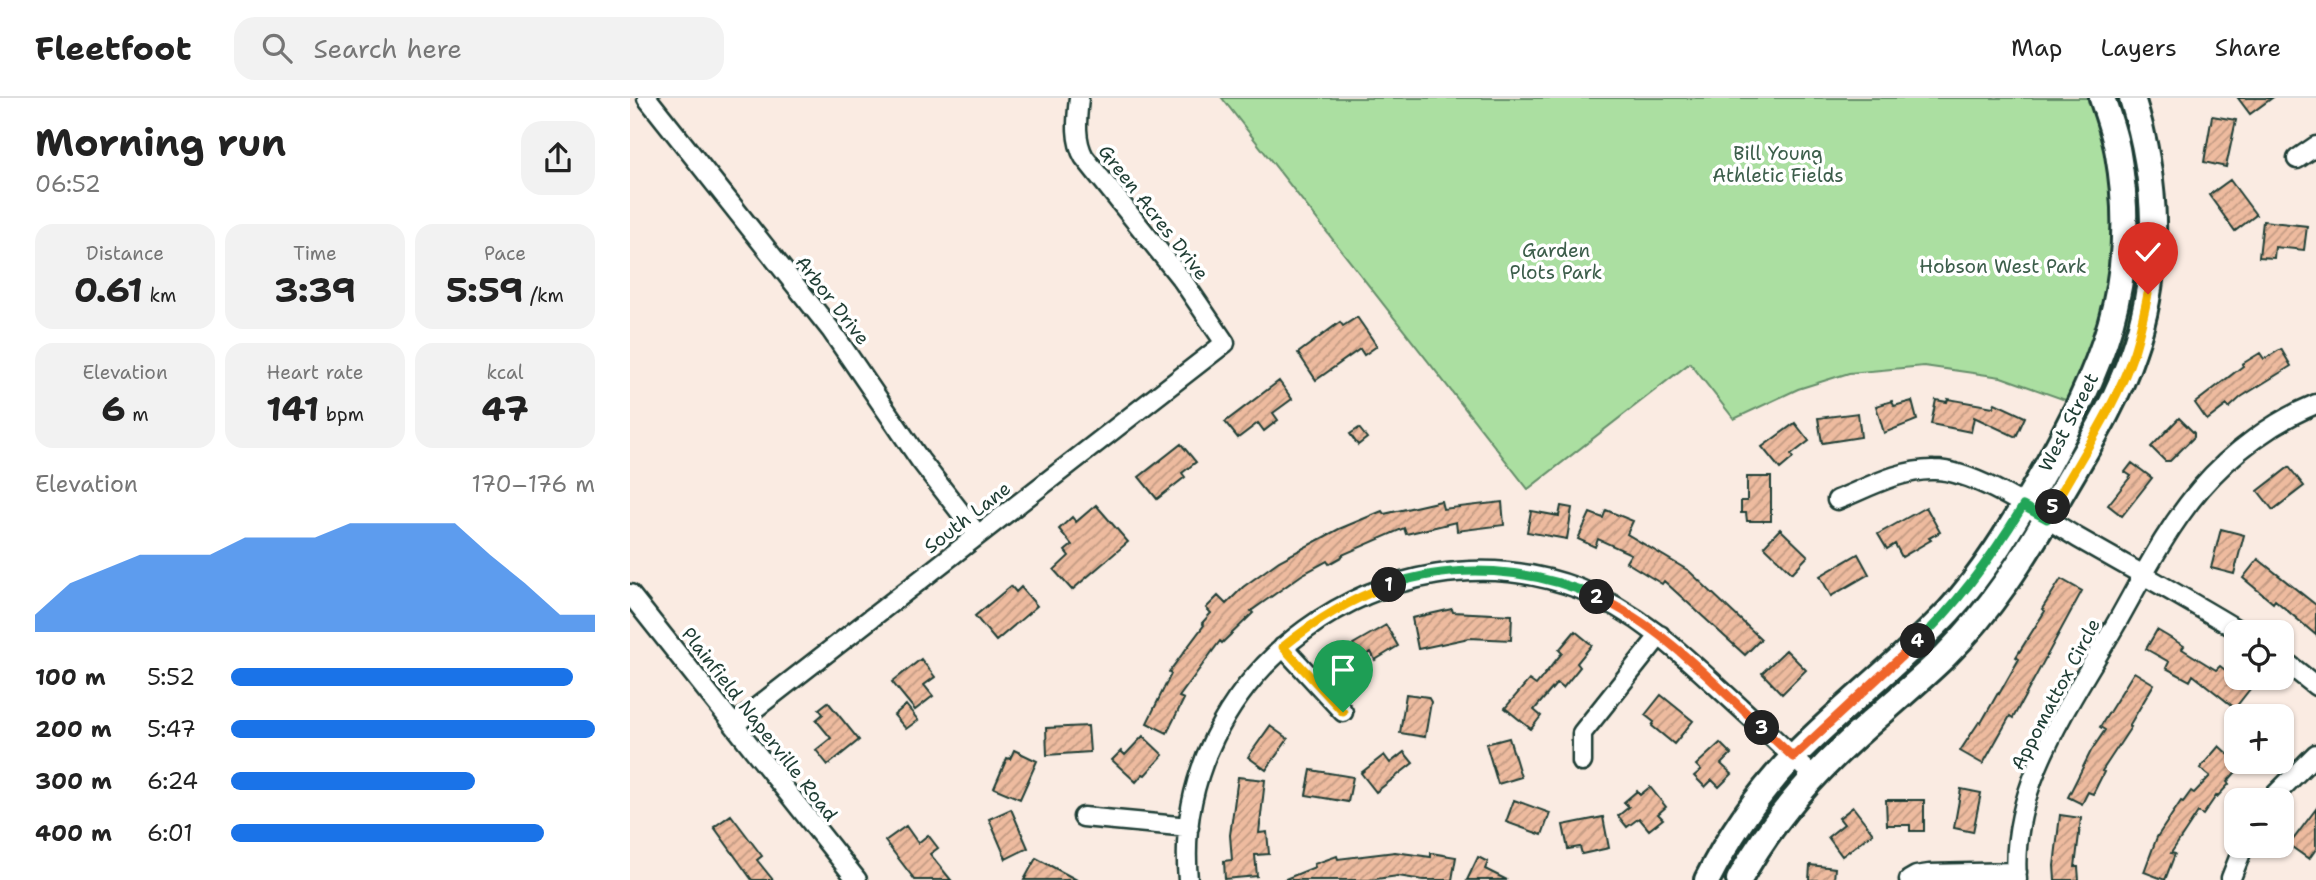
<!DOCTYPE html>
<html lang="en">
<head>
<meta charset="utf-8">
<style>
	:root { --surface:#fff; --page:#f2f2f2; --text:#222; --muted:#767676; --line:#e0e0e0; --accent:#1a73e8 }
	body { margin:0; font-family:"Shantell Sans",sans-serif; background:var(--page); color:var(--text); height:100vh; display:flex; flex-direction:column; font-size:26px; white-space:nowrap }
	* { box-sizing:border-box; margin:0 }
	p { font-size:23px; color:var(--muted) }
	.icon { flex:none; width:38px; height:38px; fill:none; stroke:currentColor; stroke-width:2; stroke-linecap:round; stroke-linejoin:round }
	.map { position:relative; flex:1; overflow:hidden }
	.panel { display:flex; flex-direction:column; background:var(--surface); width:630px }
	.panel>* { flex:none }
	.tools { position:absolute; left:1594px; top:522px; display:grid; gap:14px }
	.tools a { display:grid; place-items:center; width:70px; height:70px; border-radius:14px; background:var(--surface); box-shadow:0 2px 5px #0004; font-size:35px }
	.pin { position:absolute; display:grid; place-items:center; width:60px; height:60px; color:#fff; margin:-72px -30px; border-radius:50% 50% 50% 0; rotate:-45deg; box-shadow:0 0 7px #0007 }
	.pin .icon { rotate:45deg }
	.km { position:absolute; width:35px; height:35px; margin:-18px; border-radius:50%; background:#222; color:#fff; font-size:19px; line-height:35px; text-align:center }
	.round { display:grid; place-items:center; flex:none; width:74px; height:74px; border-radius:21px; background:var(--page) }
	.headline { display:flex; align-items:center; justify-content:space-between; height:119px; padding:0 35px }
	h1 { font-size:38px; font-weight:700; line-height:52px }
	.figures { display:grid; grid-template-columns:repeat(3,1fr); gap:10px; height:119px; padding:7px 35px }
	.figures div { display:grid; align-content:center; border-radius:18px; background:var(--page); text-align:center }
	.figures b { font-size:35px; font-weight:700 }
	.figures small { font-size:19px; font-weight:400 }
	.figures p { font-size:19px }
	.chart { height:196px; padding:14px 35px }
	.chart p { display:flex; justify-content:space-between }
	.chart svg { width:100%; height:126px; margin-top:7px; fill:var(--accent); opacity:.7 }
	ul { padding:0 35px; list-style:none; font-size:23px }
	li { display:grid; grid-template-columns:112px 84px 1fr; align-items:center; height:52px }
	li i { height:18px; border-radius:9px; background:var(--accent) }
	header { display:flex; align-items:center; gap:42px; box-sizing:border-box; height:98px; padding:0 35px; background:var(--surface); border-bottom:2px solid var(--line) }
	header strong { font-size:33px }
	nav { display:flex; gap:38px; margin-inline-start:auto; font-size:24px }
	.search { width:490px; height:63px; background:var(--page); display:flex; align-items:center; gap:18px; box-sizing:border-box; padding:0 24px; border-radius:21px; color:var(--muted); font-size:26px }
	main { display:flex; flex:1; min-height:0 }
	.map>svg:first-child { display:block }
	.grass { fill:url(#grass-tufts); stroke:#658e6a; stroke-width:2 }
	.park { fill:#abdfa1; stroke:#658e6a; stroke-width:2 }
	.building { fill:url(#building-hatch); stroke:#1f3d34; stroke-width:2 }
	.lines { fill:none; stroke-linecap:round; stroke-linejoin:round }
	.street-casing { stroke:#1f3d34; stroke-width:23 }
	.secondary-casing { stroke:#1f3d34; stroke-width:30 }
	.street { stroke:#fff; stroke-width:18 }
	.secondary { stroke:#fff; stroke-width:24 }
	.split-1-casing { stroke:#fff; stroke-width:14 }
	.split-2-casing { stroke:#fff; stroke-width:14 }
	.split-3-casing { stroke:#fff; stroke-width:14 }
	.split-4-casing { stroke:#fff; stroke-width:14 }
	.split-5-casing { stroke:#fff; stroke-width:14 }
	.split-6-casing { stroke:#fff; stroke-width:14 }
	.split-1 { stroke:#f5b400; stroke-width:9 }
	.split-2 { stroke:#22a559; stroke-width:9 }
	.split-3 { stroke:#f0652b; stroke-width:9 }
	.split-4 { stroke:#f0652b; stroke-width:9 }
	.split-5 { stroke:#22a559; stroke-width:9 }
	.split-6 { stroke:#f5b400; stroke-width:9 }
	.labels { text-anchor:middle; stroke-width:7; stroke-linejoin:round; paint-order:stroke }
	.park-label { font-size:19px; fill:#3b5d4a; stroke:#fff }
	.street-label { font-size:19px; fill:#1f3d34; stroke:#fff }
</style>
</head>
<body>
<header>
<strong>Fleetfoot</strong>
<div class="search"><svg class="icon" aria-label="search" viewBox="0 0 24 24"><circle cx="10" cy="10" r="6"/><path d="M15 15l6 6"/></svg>Search here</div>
<nav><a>Map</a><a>Layers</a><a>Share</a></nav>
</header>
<main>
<section class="panel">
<div class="headline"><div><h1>Morning run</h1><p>06:52</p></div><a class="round"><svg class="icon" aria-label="share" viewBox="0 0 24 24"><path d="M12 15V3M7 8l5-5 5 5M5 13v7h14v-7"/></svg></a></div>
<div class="figures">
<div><p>Distance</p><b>0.61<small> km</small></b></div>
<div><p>Time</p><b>3:39</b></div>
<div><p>Pace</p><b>5:59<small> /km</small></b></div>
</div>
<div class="figures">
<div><p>Elevation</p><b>6<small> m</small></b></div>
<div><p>Heart rate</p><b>141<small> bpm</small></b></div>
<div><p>kcal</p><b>47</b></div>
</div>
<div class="chart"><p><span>Elevation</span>170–176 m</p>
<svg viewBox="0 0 160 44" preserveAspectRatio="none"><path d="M0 44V38L10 27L20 22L30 17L40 17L50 17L60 11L70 11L80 11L90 6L100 6L110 6L120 6L130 17L140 27L150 38L160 38V44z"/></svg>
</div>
<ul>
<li><b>100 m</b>5:52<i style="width:94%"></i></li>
<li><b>200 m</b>5:47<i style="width:100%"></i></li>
<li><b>300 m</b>6:24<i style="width:67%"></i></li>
<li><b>400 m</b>6:01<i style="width:86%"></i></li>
</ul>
</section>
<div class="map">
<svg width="1686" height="782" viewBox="0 0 1686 782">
	<defs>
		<pattern id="grass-tufts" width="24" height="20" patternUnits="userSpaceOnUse" patternTransform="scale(1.75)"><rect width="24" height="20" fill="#abdfa1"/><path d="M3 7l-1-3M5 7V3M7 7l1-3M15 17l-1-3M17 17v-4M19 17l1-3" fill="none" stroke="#93c08b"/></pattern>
		<pattern id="building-hatch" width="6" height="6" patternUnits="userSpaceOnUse" patternTransform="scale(1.75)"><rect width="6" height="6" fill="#eebb9f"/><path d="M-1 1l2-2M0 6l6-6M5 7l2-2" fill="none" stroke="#c09982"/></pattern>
	</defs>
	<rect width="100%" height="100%" fill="#faebe2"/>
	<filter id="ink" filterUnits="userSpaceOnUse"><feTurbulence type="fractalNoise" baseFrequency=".0143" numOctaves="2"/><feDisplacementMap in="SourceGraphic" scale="14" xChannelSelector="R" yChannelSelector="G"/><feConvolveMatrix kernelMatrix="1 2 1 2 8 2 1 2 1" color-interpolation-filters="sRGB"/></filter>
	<g filter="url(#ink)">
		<path class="grass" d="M1480,0H1493L1514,106L1508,198L1482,286L1422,387L1445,338Z
			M1387,443L1333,528L1198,651L1193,649L1192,647Z
			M1152,689L1153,691L1131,720L1099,782H1086L1109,743Z"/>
		<path class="park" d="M592,0H1463L1471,22L1487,132L1474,224L1441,304L1371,279L1294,268L1219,275L1168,291L1104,321L1060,265L898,391Z"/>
		<path class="building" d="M1608,0H1642L1620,16Z
			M1582,18L1606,22L1596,69L1574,64Z
			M1600,82L1626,117L1605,133L1579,97Z
			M1633,123L1677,128L1674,152L1645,149L1644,160L1629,159Z
			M727,219L747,248L734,257L730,251L686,282L668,255L710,224L713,228Z
			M1651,251L1661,268L1611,299L1599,310L1597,307L1577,322L1565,305L1613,268L1612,266L1630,255L1634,261Z
			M649,283L662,301L643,315L648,322L634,333L628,325L608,340L595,324Z
			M1318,301L1363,309L1365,305L1395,319L1386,339L1344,319L1341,334L1301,326L1306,302L1317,304Z
			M1262,303L1264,308L1282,303L1287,322L1254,335L1246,308Z
			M1228,315L1231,339L1192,345L1188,320Z
			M1549,320L1564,335V339L1540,363H1535L1521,349Z
			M1165,325L1179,343L1161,357L1163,360L1150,371L1132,349Z
			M729,330L737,340L728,347L720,336Z
			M551,346L566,364L552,375L555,379L527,401L509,379Z
			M1502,365L1522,380L1492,418L1478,407L1501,378L1495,374Z
			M1659,369L1674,388L1643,412L1628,393Z
			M1117,379H1141V423H1117L1116,415H1111V403H1117Z
			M811,403L813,411L872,404L874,427L827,433L826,424L776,436L774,430L712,457L713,458L699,466L697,463L673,476L621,513L623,515L592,545L590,543L549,599L554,601L537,635L517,625L541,576L539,574L574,527L572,525L581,515L576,510L588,498L596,506L613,489L649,463L709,431L752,413L754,416Z
			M466,407L498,444L442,492L424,472L439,458L435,453L442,447L429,431L442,419L446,424Z
			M931,408L942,410L937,441L897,434L901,413L929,418Z
			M1296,409L1310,434L1299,440L1301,442L1272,459L1265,446L1257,451L1248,436Z
			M976,412L1003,423L997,436L1059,473L1131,541L1115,557L1034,483L1032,486L996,464L1001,456L968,441L965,449L948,441L960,415L973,420Z
			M1150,431L1178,458L1162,475L1134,448Z
			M1591,431L1614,437L1604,476L1581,470Z
			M1228,456L1239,476L1201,498L1190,478Z
			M1628,461L1686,507V537L1645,502L1643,505L1613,480Z
			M1431,481L1452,493L1383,620L1380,618L1353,666L1330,653L1349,624L1351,625L1368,595L1369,596L1389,561L1386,559L1415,513L1412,511Z
			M381,488L386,494L391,489L407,508L366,543L345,518Z
			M822,511L823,514L882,517L881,542L839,540L788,551L782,520Z
			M756,527L768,548L745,562L741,554L731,560L723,546Z
			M1527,532L1554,548L1552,551L1586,572L1590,568L1620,591L1605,610L1563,577L1560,583L1536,570L1539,564L1516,551Z
			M945,533L962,547L947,565L950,569L933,590L927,585L904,612L911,618L901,631L875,610L899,582L906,587L932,555L929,552Z
			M1156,552L1176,572L1152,596L1132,575Z
			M291,561L305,579L294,587L303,598L285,612L262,584Z
			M1504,574L1524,586L1499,628L1501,629L1472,673L1474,674L1463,696L1458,694L1452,706L1438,699L1461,653L1475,632L1470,629Z
			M776,596L798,599L801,604L795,639L770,635Z
			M1031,597L1063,623L1044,646L1022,628L1024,624L1015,617Z
			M198,604L229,642L198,667L186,652L201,640L186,622L193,616L189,611Z
			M276,607L288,622L276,631L264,617Z
			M458,628L460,654L417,657L416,630Z
			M640,628L658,641L636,672L618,659Z
			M513,638L533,657L515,677L513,676L506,684L482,662L491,653L495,657Z
			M879,640L891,679L868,686L856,646Z
			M1090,645L1101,656L1091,666L1102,676L1089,689L1082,682L1075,689L1064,678L1071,672L1066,667Z
			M1589,648L1611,668L1597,684L1599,686L1587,699L1586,698L1573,717L1568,714L1541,755L1545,756L1535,782L1514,774L1527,739L1551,703L1553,704L1561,693L1564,695L1580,678L1570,670Z
			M384,652L407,663L390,701L364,690L377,660L380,661Z
			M774,654L783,665L746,694L731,675L754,657L760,665Z
			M681,672L723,679L718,704L676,697Z
			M608,679L635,682L629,735L637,734L639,756L625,757L627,778L595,781L594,763L602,762L600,737Z
			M1020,689L1036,709L1028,716L1033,721L1019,732L1009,720L997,729L988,718L999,709L994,704L1007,693L1010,697Z
			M1331,691L1351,695L1343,734L1324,730Z
			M884,702L920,715L912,737L876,724Z
			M1256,702H1294V733H1280V727H1257Z
			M1223,709L1243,735L1212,758L1198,739L1214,726L1209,720Z
			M381,711L398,750L376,761L359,721Z
			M1686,711V751L1679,761L1659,747Z
			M101,717L132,758L127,762L143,782H122L84,729Z
			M1430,717L1451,720L1445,769H1448L1449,782H1425L1424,768Z
			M973,719L979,750L952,756L950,749L938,751L933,727Z
			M276,728L288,745L298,737L308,750L300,756L321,782H285L255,743Z
			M765,754L801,759V755L826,759L822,782H793L768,778L739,782H653L685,769L684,766L707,758L708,761Z
			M848,759L858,764L855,771L877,782H837Z
			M406,760L447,782H394Z
			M1180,767L1205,770L1204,782H1179Z"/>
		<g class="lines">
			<defs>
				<path id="street" d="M17,0L201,232L290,362L348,437
					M1667,61L1686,48
					M1207,402C1237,390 1270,371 1304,372C1346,372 1411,418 1448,440C1502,471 1557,501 1611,534
					M0,496L227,782
					M653,549L713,614
					M1652,561L1686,588
					M104,627L595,245L553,183L454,59C444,41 447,20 449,0
					M952,664V635L1030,537
					M1640,702L1686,656
					M453,719L559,729
					M1601,780L1614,747
					M558,782C539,576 759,418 950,491C1006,513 1048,552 1091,592C1123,621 1154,650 1184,679
					M1279,782L1286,778L1299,776L1387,774
					M1387,782C1379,687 1442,603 1487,524C1513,478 1536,431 1571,390C1601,355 1644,323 1686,306"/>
				<path id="secondary" d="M1077,782C1099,738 1130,693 1165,657C1214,607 1271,564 1319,513C1355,474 1383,426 1409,382C1471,272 1511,185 1488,56C1485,37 1478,18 1472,0
					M1109,782C1136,732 1175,685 1217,646C1249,616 1284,588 1315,558C1361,512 1394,460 1426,404C1454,355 1485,308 1503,254C1532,173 1528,82 1502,0"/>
			</defs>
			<use href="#street" class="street-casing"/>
			<use href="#secondary" class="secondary-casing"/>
			<use href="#street" class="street"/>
			<use href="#secondary" class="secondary"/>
		</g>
	</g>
	<g class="lines" filter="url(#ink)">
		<defs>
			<path id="split-1" d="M713,614L653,549C686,522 719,502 759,487"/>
			<path id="split-2" d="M759,487C826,464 903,470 967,499"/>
			<path id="split-3" d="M967,499C1031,528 1081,582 1132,630"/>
			<path id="split-4" d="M1132,630L1163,659L1288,543"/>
			<path id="split-5" d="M1288,543C1330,504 1363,457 1393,408L1417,421L1423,409"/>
			<path id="split-6" d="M1423,409C1451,358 1485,310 1504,254C1510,235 1514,215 1518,196"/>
		</defs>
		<use href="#split-1" class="split-1-casing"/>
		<use href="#split-2" class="split-2-casing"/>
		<use href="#split-3" class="split-3-casing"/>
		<use href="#split-4" class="split-4-casing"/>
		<use href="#split-5" class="split-5-casing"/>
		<use href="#split-6" class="split-6-casing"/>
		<use href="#split-1" class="split-1"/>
		<use href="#split-2" class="split-2"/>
		<use href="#split-3" class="split-3"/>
		<use href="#split-4" class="split-4"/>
		<use href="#split-5" class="split-5"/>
		<use href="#split-6" class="split-6"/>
	</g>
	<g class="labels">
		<g class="park-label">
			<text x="1148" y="62">Bill Young<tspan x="1148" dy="22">Athletic Fields</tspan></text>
			<text x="926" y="159">Garden<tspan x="926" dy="22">Plots Park</tspan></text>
			<text x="1373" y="175">Hobson West Park</text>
		</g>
		<g class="street-label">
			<text transform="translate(524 114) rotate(52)" y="7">Green Acres Drive</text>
			<text transform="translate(203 202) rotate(52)" y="7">Arbor Drive</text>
			<text transform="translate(1438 324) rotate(-63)" y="7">West Street</text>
			<text transform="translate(337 419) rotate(-38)" y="7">South Lane</text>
			<text transform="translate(1425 596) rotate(-62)" y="7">Appomattox Circle</text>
			<text transform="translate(130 626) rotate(52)" y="7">Plainfield Naperville Road</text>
		</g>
	</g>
</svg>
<div class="tools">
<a><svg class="icon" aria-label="locate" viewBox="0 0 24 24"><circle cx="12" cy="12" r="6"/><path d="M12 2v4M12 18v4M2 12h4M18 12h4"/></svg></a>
<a>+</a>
<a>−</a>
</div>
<div class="pin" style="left:713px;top:614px;background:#1e9e55"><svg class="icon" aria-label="arrive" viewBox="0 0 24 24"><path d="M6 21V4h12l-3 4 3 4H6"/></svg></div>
<div class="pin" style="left:1518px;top:196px;background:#d93025"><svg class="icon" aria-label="check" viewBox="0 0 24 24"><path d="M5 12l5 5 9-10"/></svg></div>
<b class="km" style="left:759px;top:487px">1</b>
<b class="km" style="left:967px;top:499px">2</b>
<b class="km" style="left:1132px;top:630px">3</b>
<b class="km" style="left:1288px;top:543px">4</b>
<b class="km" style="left:1423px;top:409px">5</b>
</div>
</main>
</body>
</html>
